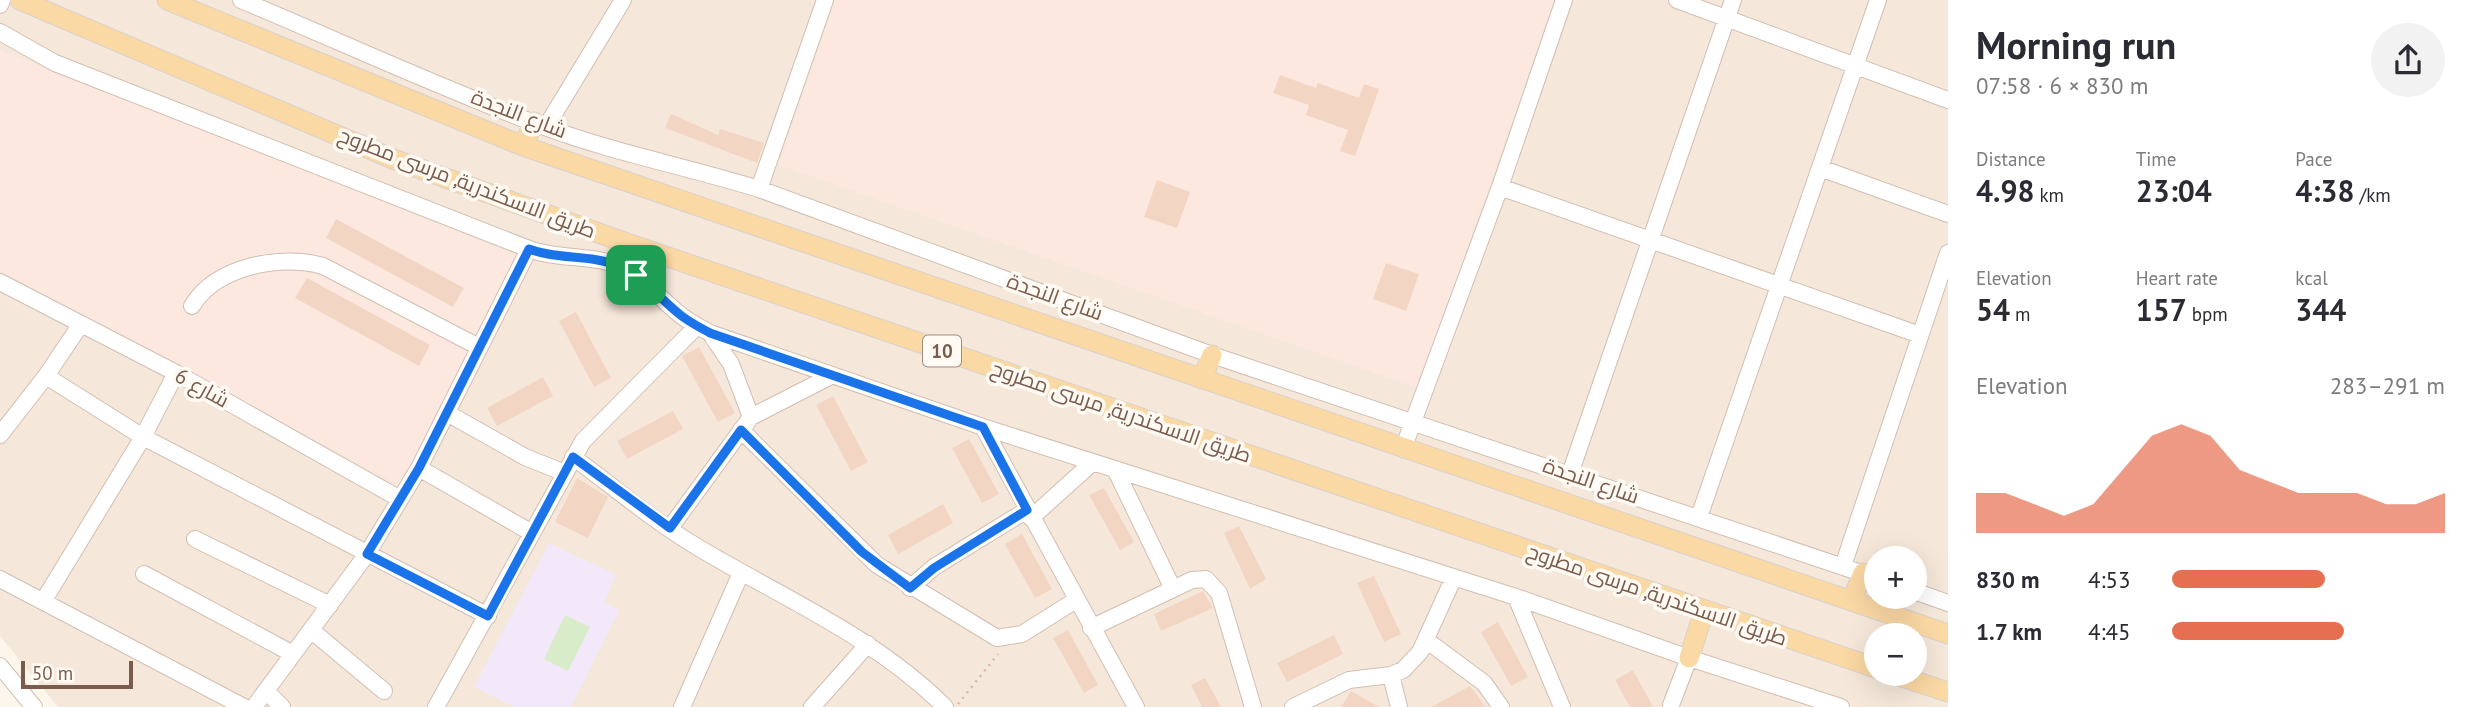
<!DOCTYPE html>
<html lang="en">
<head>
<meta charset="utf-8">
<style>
	:root { --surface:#fff; --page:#f2f2f3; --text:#2b2b33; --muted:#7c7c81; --accent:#e76f51 }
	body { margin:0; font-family:"PT Sans",Cairo,sans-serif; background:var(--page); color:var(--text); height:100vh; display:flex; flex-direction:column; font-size:26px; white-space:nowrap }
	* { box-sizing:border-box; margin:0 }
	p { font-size:23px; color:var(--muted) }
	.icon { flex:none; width:38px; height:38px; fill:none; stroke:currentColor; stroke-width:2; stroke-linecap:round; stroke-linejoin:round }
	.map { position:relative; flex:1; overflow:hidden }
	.side { display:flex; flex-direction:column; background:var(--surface); width:525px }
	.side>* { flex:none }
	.tools { position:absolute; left:1864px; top:546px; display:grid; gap:14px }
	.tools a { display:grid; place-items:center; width:63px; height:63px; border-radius:50%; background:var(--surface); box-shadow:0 7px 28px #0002; font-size:35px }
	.scale { position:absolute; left:21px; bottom:18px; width:112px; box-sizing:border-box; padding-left:7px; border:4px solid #7a5c4d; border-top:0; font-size:19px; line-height:24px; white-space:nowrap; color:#7a5c4d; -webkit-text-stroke:5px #fffaf3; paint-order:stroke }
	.pin { position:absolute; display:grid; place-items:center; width:60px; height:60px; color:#fff; margin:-30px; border-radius:14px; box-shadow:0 4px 10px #0006 }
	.round { display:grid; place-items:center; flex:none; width:74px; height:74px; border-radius:37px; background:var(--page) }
	.overview { display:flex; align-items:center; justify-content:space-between; height:119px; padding:0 28px }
	h1 { font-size:38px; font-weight:600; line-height:52px }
	.figures { display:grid; grid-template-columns:repeat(3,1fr); gap:10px; height:119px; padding:7px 28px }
	.figures div { display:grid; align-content:center }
	.figures b { font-size:30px; font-weight:600 }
	.figures small { font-size:19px; font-weight:400 }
	.figures p { font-size:19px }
	.chart { height:196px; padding:14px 28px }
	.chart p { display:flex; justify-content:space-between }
	.chart svg { width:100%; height:126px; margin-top:7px; fill:var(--accent); opacity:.7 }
	ul { padding:0 28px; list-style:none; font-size:23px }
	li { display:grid; grid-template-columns:112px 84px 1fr; align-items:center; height:52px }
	li i { height:18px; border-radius:9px; background:var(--accent) }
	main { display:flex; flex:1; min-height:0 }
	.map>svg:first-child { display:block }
	.residential { fill:#f5e8da; fill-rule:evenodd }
	.commercial { fill:#fde8e0 }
	.education { fill:#f3e8fa }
	.green { fill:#d8ecc9 }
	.building { fill:#f3d5c3 }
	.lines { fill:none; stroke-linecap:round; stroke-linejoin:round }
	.minor-casing { stroke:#d1beb0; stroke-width:18 }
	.major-casing { stroke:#dad1cd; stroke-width:21 }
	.path { stroke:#d9b8a5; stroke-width:2.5; stroke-dasharray:2 5; stroke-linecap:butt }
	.minor { stroke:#fff; stroke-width:16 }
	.major { stroke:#fbd9a5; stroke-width:19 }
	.route-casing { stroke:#fff; stroke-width:14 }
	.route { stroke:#1a73e8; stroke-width:9 }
	.labels { text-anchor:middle; stroke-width:7; stroke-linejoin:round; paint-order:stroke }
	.shield { fill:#fffaf3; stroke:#a28b7f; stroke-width:2 }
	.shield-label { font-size:19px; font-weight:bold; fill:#7a5c4d }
	.street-label { font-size:21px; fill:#7a5c4d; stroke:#fffaf3 }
</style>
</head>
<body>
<main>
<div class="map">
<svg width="1948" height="707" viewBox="0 0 1948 707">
	<rect width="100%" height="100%" fill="#fdf6ec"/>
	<path class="residential" d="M0,0H1948V707H58L0,636ZM1876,558H1914V597H1876ZM1876,635H1914V674H1876Z"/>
	<path class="commercial" d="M836,0H1554L1418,388L779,165Z
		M0,50L516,255L401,486L0,271Z"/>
	<path class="education" d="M549,543L616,575L604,602L619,610L571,707H514L474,687Z"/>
	<path class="green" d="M565,615L590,627L568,671L544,659Z"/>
	<path class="building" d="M1280,75L1316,88L1318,83L1359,98L1364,84L1379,89L1355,156L1340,151L1348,130L1306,115L1309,105L1273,93Z
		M671,114L718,135L720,129L764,143L757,163L665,128Z
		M1157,180L1190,192L1177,228L1144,217Z
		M336,219L464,288L453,307L326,238Z
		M1386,263L1419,274L1406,311L1373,299Z
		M307,278L430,345L419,366L295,298Z
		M576,312L611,378L594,387L559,321Z
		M699,347L735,413L718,422L682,356Z
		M543,377L553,396L497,426L487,408Z
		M833,396L868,462L851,471L816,405Z
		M673,411L683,429L627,459L617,441Z
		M969,439L999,494L982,503L952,448Z
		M577,478L608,497L588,538L555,522Z
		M1104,488L1134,542L1120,550L1089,495Z
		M943,504L953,523L898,554L888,535Z
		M1239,526L1266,579L1250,589L1224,533Z
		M1022,534L1052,589L1035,598L1005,544Z
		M1374,576L1401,634L1384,642L1357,583Z
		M1203,591L1213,608L1161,631L1154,614Z
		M1498,622L1528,677L1511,686L1481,632Z
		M1068,630L1098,685L1084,693L1053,638Z
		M1334,635L1343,654L1287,682L1277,663Z
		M1633,670L1653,707H1630L1615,680Z
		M1205,678L1221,707H1202L1191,685Z
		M1470,686L1486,707H1431Z
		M1351,691L1379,707H1341Z"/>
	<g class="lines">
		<defs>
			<path id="minor" d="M241,0C342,42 442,89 545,127C615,153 688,167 759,189L1212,355L1876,578
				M1677,0L1948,100
				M0,5L2,0
				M0,32L55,63L529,249C558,260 590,254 619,266C644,277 657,296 678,313C687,321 699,327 710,333L983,427L1516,597L1689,658L1841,707
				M546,127L623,0
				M1820,168L1948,214
				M1500,187L1920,335
				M759,189L825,0
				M0,282L176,373L400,499
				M192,306C216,266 281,254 323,266L479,347
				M710,333L731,364L751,417
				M46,376L143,437L488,616
				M447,413L525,457L565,473
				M983,427L1136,707
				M741,430L877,565L997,638L1022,634L1076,600
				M0,435L46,376L81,324
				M1403,449L1500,187L1564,0
				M573,457C615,488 655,522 699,548C783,598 875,637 945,707
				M419,468L532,533
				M1115,469L1173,589
				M1570,474L1733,0
				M1699,517L1878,0
				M1031,518L1093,462
				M670,528L751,417L833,375
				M195,539L330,605
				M1843,566L1948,253
				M144,574L293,654
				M0,579L244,707
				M910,588L934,567L1027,510
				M1914,591L1948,603
				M1516,597L1562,707
				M44,600L143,437L176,373
				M1091,628L1192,580L1206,579L1219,593L1253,707
				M311,630L384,691
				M1426,640L1484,683L1501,707
				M0,666L34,707
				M1391,675L1399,707
				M266,691L282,707
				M1671,705L1689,658
				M254,707L367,554L419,468L529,249
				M436,707L583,441L697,326
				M682,707L741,573
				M812,707L868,644
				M1293,707L1349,680L1391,675L1403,670L1420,652L1454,577"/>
			<path id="major" d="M20,0L393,159L618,240L1876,668
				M167,0L523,146L1948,634
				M523,146L534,122
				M618,240L636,275
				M1202,379L1212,355
				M1852,600L1863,573
				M1689,658L1704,611
				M1893,674L1948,692"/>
		</defs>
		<use href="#minor" class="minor-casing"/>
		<use href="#major" class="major-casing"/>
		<path class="path" d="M958,704L998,654"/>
		<use href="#minor" class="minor"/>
		<use href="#major" class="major"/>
	</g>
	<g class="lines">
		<defs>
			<path id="route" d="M529,249C558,260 590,254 619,266C644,277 657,296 678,313C687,321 699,327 710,333L983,427L1027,510L934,568L910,588L862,552L741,430L670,528L573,457L488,616L367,554L419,468Z"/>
		</defs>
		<use href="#route" class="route-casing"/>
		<use href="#route" class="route"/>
	</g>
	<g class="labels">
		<rect class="shield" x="923" y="335.5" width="38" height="31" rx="5"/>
		<g class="shield-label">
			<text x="942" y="358">10</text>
		</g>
		<g class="street-label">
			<text transform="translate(519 114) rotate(21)" y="7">شارع النجدة</text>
			<text transform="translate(467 183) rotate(21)" y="7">طريق الاسكندرية, مرسى مطروح</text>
			<text transform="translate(1055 297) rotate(20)" y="7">شارع النجدة</text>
			<text transform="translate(202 388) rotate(29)" y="7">شارع 6</text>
			<text transform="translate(1121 412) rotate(19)" y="7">طريق الاسكندرية, مرسى مطروح</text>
			<text transform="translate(1591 481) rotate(19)" y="7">شارع النجدة</text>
			<text transform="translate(1657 595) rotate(19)" y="7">طريق الاسكندرية, مرسى مطروح</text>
		</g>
	</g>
</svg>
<div class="tools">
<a>+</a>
<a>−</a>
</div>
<div class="scale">50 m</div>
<div class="pin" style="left:636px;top:275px;background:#1e9e55"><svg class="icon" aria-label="arrive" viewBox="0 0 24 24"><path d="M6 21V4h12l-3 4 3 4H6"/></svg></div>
</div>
<section class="side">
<div class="overview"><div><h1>Morning run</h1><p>07:58 · 6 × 830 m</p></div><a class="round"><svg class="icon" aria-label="share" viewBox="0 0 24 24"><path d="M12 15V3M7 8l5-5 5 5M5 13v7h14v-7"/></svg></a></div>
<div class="figures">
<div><p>Distance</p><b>4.98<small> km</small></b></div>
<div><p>Time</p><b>23:04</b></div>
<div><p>Pace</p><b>4:38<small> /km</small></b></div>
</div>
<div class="figures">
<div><p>Elevation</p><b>54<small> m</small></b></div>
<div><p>Heart rate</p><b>157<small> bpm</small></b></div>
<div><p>kcal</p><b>344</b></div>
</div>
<div class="chart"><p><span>Elevation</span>283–291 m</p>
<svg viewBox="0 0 160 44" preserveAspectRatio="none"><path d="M0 44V30L10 30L20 34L30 38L40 34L50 22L60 10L70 6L80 10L90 22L100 26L110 30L120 30L130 30L140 34L150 34L160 30V44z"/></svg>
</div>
<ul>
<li><b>830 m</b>4:53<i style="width:56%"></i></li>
<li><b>1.7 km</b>4:45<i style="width:63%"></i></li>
</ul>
</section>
</main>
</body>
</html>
